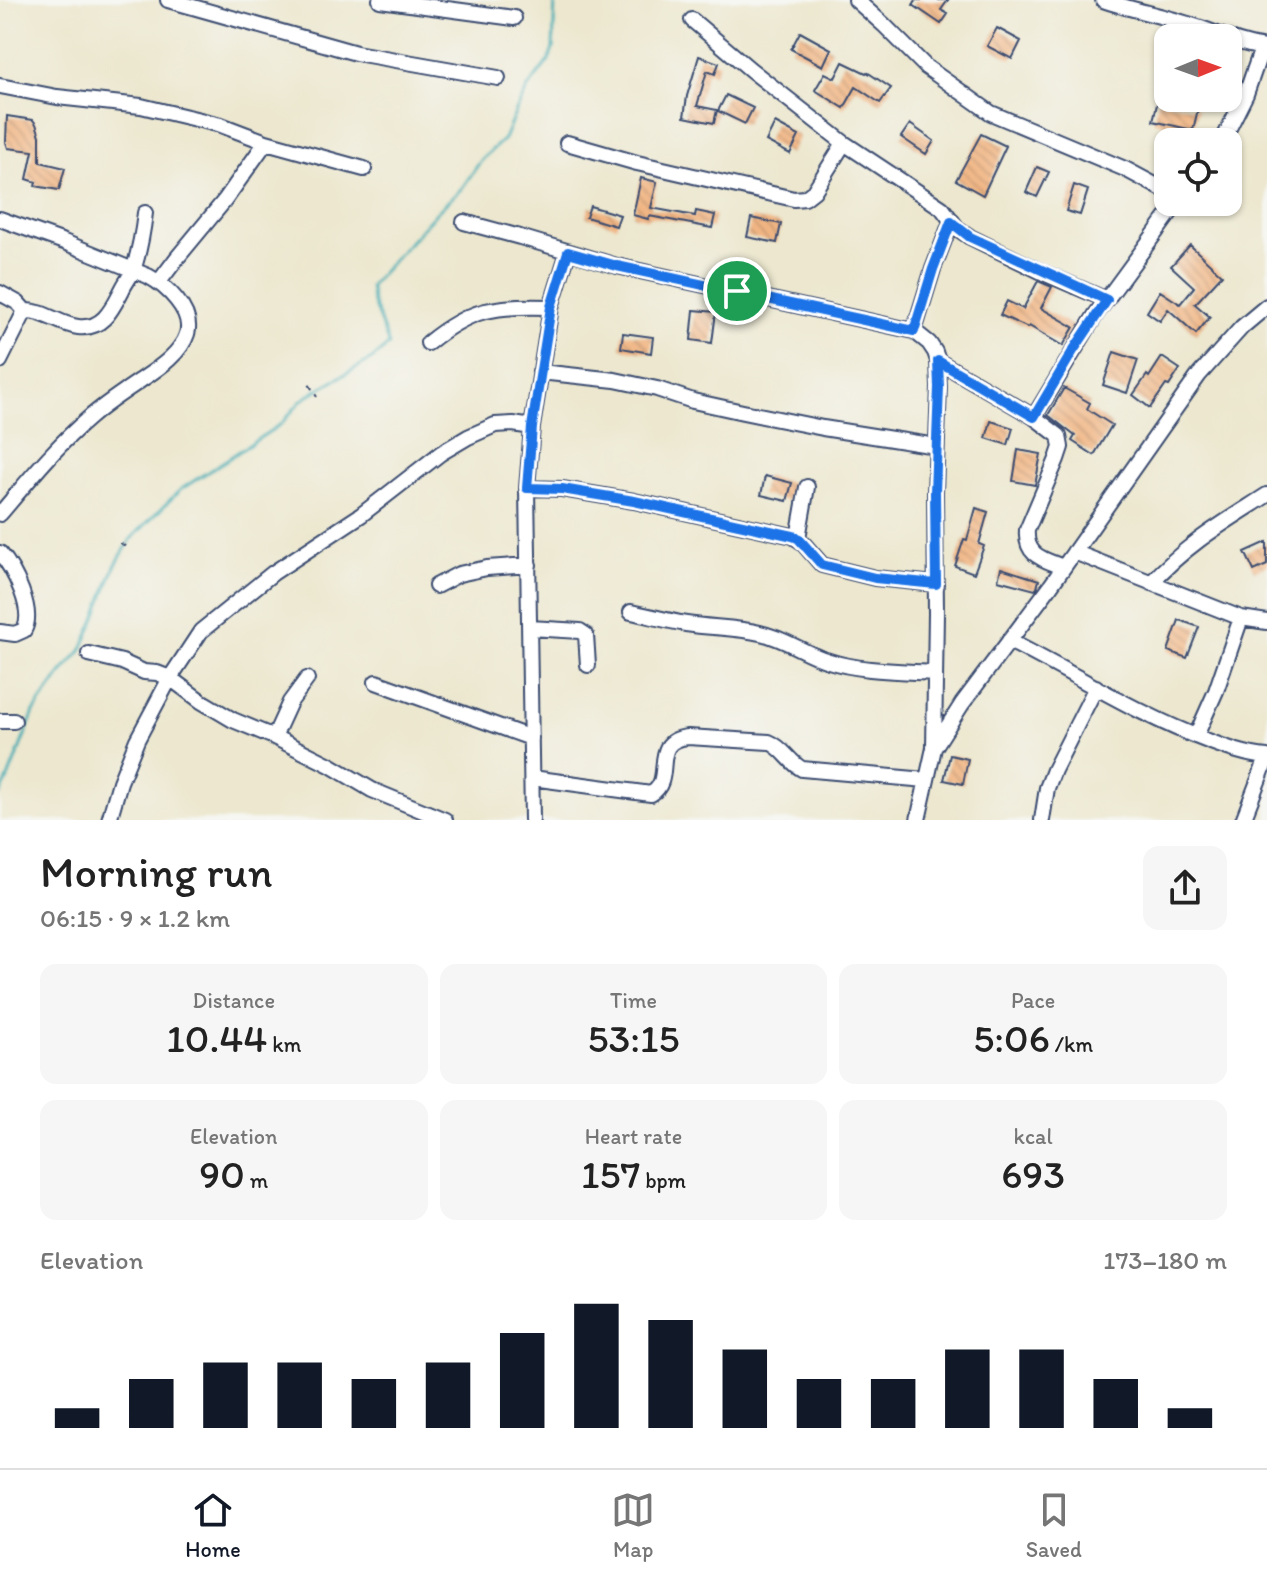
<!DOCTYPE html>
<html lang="en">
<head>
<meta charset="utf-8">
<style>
	:root { --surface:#fff; --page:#f6f6f6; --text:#222; --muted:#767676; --line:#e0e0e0; --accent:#111827 }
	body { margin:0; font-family:Itim,sans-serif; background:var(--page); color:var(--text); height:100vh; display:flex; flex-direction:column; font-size:30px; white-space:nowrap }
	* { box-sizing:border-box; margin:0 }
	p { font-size:26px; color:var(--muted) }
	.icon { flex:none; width:44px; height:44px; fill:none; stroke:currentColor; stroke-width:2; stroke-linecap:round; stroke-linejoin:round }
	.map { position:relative; height:820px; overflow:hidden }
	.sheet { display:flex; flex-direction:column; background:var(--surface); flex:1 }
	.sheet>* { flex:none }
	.needle { width:52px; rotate:89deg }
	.tools { position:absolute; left:1154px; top:24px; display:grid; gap:16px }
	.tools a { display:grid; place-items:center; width:88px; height:88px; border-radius:16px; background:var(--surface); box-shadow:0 2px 6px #0004; font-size:40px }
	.pin { position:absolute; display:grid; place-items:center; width:68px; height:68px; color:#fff; margin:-34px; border:4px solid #fff; border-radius:50%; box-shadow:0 2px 8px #0007 }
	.round { display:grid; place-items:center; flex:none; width:84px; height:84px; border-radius:16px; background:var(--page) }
	.overview { display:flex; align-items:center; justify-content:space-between; height:136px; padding:0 40px }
	h1 { font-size:44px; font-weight:600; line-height:60px }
	.stats { display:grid; grid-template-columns:repeat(3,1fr); gap:12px; height:136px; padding:8px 40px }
	.stats div { display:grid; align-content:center; border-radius:16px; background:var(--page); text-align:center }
	.stats b { font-size:40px; font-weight:600 }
	.stats small { font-size:22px; font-weight:400 }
	.stats p { font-size:22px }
	.chart { height:224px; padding:16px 40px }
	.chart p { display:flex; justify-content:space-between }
	.chart svg { width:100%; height:144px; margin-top:8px; stroke:var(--accent); stroke-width:6 }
	.tabs { display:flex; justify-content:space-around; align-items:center; height:112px; border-top:2px solid var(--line); background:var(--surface); font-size:22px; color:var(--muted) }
	.tabs a { display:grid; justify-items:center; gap:4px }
	.tabs .selected { color:var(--accent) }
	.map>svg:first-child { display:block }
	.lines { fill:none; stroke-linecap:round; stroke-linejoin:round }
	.stream { stroke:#39aab3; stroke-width:3 }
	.building { fill:url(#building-back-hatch) }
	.minor-casing { stroke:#3a4b6f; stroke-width:18 }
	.path { stroke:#3a4b6f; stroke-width:2; stroke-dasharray:6 6; stroke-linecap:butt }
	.minor { stroke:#fff; stroke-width:14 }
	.route-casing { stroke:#fff; stroke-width:16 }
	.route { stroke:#1a73e8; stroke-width:10 }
</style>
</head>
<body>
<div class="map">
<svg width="1267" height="820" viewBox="0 0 1267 820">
	<defs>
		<pattern id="building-back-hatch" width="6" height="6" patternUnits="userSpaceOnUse" patternTransform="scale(2)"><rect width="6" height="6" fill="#f1b583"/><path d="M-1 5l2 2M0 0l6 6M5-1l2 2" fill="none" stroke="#ce9c74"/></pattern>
	</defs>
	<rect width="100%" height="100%" fill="#f6f6f2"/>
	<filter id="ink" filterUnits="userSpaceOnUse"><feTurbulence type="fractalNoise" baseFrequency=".0125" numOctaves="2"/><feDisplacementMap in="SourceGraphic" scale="16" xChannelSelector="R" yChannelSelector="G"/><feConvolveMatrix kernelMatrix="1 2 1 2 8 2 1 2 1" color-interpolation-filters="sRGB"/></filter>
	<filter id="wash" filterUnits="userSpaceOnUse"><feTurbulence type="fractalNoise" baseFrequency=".006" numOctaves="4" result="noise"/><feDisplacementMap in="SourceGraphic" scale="32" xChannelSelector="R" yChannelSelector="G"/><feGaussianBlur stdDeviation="1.8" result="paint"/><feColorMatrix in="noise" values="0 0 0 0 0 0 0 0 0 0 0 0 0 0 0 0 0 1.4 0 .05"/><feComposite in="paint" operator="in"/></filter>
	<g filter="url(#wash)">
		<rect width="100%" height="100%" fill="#ece7ce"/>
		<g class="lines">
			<path class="stream" d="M0,794L7,781L34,712L60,675L81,651L94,622L115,566L131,539L180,490L281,424L302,400L322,387L372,359L389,345L372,300L370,286L437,212L462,188L482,159L504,139L516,111L528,88L549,60L553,49L555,0"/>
		</g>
		<g id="blocks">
			<path class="building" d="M916,0H948L941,10L948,14L941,24L913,5Z
				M997,28L1021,41L1012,59L987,46Z
				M800,32L831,49L823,66L791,49Z
				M699,56L719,63L715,74L707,71L697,106L717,110L714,123L684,117L687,96Z
				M843,62L866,73L867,72L891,88L880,103L856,87L844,108L815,90L825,73L835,78Z
				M726,95L753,108L745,124L718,111Z
				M1158,100L1198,109L1193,130L1153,121Z
				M7,116L33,120L36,124L40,136V162L65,168L59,190L35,186L36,182L27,179L33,151L8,148L6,142Z
				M775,123L799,136L790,154L766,141Z
				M910,124L934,141L926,154L901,137Z
				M981,134L1006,146L983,195L956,180Z
				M1037,167L1049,172L1037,197L1026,192Z
				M641,178L657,182L651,208L695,216L696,211L715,215L712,228L649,216L648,219L633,215Z
				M1074,185L1088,190L1080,215L1066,211Z
				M590,206L620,215L616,226L586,217Z
				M751,218L781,224L777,243L747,237Z
				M1190,245L1222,275L1195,304L1210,317L1196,334L1168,309L1160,321L1147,312L1160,291L1180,304L1194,287L1171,266Z
				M1038,281L1052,287L1041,308L1074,327L1063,346L1029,326L1028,328L1000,315L1007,301L1023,309Z
				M694,310L716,312L712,343L691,340Z
				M623,333L653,337L651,353L621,348Z
				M1114,352L1138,360L1127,393L1103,385Z
				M1162,357L1180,369L1169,386L1166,385L1150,408L1133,395L1147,375L1149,377Z
				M1064,388L1090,403L1087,409L1112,425L1094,455L1072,441L1075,436L1048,415Z
				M991,421L1013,428L1008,445L986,438Z
				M1018,450L1041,454L1035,485L1013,481Z
				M765,476L792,483L787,501L761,495Z
				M976,508L988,512L979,544L984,546L974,573L955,566L964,539L967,540Z
				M1267,542V565L1254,571L1245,552Z
				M1001,568L1039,580L1037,588L1035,590L998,580Z
				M1179,620L1199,627L1187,658L1168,651Z
				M950,755L968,759L963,784L944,780Z"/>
		</g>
	</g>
	<g filter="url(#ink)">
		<use href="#blocks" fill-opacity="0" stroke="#3a4b6f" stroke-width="2"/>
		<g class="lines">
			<defs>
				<path id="minor" d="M168,0L356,53L498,78
					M380,0L514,18
					M856,0L884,25L926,67L991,113L1125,169L1168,192
					M1103,0C1131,10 1160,15 1188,24C1214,31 1241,46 1267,48
					M692,20L751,70L844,143L942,208L957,228L970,237L1044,273L1107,300
					M0,86L57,97L141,106L221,125L266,142L364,169
					M1222,142L1246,94L1262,48
					M567,143L637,163L794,199L805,198L814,191L844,143
					M0,219L64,242L148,276C165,285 194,311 187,334C181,353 159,368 144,378C125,391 106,403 89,418C56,446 28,481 0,514
					M464,222L520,237L617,266L914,331L929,343L935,352L938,361L939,387L935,492L936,613L934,748
					M159,282L177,258L225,200L266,142
					M0,293L18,303L25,311
					M914,331L933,269L951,222
					M428,343C472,307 495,306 551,307
					M0,361L25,311C44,310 60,325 78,327C103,330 112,309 122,290C125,283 131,276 134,268C139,251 143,231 145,213
					M938,361L1034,417L1059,436L1061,447L1057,459L1027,530C1025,556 1043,559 1063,567
					M540,372L615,380L657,389L693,401L743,412L823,428L936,446
					M1034,417L1096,314L1178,202
					M527,488L562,489L634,501L793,536L801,541L822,565L875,578L936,584
					M798,538L807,487
					M1074,552L1241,618L1267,622
					M0,553C14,569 35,611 24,630L15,634L0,632
					M1151,583C1188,543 1222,524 1267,495
					M436,586L459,574L487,568L529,565
					M631,612C650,616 668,621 686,624C711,628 736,627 760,633C785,638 805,654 829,661C859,671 902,671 934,673
					M530,628L580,631L586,635L588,665
					M1009,641C1075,674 1138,715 1208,741C1227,748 1246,755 1267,757
					M89,654L122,662L144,672L157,673L170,678L201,701L233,720L274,737L330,765L372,790L445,820
					M376,682L531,738
					M0,721H14
					M1196,736L1216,691L1241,618
					M274,737L290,702L307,679
					M532,778L651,794C676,779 648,741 688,737L769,742C784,748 789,762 802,769L926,780
					M109,820L120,782L137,740L170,678L201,631L273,573L361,515L441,453L468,437L495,425L513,424L532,427
					M532,820L527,488L532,427L551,307L568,252
					M918,820L934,748L962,704L1049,588L1199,375L1242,327L1267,306
					M1042,820L1047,788L1054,770L1096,687
					M1243,820L1267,758"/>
			</defs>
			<use href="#minor" class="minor-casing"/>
			<path class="path" d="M309,384L317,397
				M120,543L130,549"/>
			<use href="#minor" class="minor"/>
		</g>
	</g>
	<g class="lines" filter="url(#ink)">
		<defs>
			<path id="route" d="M951,222L970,237L1107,300L1073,351L1034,417L938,361L939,387L935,492L936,584L875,578L822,565L798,538L793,536L634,501L562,489L527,488L532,427L551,307L568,252L617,266L914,331L933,269Z"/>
		</defs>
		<use href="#route" class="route-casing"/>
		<use href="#route" class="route"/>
	</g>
</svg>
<div class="tools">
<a><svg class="needle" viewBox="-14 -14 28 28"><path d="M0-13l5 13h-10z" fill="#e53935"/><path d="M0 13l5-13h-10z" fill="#767676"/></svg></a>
<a><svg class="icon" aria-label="locate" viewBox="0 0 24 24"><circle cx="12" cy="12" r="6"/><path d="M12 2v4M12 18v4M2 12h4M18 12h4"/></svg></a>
</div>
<div class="pin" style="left:737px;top:291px;background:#1e9e55"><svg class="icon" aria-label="arrive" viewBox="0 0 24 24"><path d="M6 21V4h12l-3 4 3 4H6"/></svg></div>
</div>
<section class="sheet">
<div class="overview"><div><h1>Morning run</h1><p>06:15 · 9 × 1.2 km</p></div><a class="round"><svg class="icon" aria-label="share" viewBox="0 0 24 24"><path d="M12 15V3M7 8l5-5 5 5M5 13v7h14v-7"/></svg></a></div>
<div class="stats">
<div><p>Distance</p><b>10.44<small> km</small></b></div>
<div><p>Time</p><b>53:15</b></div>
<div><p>Pace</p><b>5:06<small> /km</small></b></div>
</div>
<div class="stats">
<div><p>Elevation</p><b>90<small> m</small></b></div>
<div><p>Heart rate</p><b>157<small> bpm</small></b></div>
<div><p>kcal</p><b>693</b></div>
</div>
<div class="chart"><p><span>Elevation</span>173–180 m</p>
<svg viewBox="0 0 160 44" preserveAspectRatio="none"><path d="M5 44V38M15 44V29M25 44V24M35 44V24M45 44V29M55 44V24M65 44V15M75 44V6M85 44V11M95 44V20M105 44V29M115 44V29M125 44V20M135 44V20M145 44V29M155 44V38"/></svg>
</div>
</section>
<nav class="tabs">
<a class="selected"><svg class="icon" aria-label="home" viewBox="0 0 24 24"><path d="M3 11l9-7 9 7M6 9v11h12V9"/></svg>Home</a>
<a><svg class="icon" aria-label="map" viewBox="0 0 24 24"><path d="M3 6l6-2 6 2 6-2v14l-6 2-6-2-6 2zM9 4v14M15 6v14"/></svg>Map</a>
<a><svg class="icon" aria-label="saved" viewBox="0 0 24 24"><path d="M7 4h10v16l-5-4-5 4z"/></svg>Saved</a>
</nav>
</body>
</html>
